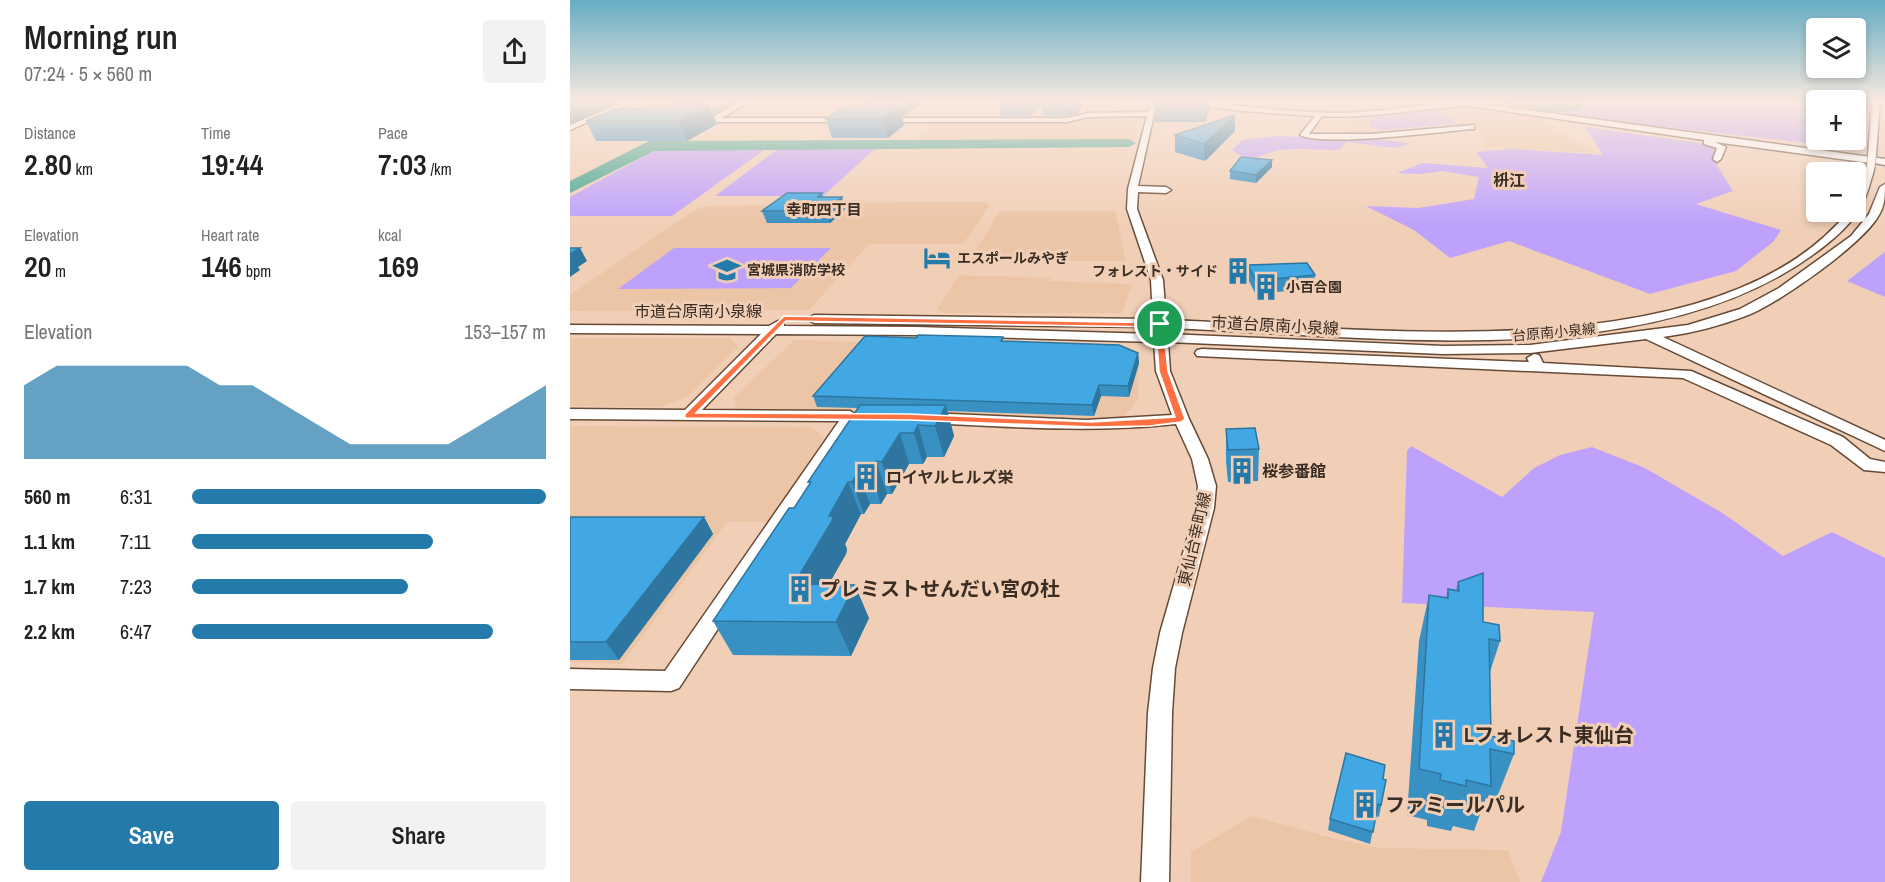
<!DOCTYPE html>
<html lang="en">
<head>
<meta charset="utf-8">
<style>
	:root { --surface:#fff; --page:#f2f2f2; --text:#222; --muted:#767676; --accent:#247aaa }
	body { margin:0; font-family:"Archivo Narrow","Noto Sans JP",sans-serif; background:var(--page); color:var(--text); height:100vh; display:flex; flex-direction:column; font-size:22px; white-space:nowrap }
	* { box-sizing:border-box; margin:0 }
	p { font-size:20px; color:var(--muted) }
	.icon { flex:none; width:33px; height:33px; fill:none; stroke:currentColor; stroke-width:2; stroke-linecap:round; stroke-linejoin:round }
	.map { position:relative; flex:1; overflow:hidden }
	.details { display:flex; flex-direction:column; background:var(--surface); width:570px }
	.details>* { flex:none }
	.fabs { position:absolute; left:1236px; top:18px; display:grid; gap:12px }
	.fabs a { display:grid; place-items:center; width:60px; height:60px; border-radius:6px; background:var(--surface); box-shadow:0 3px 9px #0003; font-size:30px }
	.pin { position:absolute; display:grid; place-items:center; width:51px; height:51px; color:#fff; margin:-26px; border:3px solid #fff; border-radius:50%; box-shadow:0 2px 6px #0007 }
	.round { display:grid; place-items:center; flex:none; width:63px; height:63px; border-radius:6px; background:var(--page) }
	.summary { display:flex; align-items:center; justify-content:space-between; height:102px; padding:0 24px }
	h1 { font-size:33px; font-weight:600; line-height:45px }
	.stats { display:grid; grid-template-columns:repeat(3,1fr); gap:9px; height:102px; padding:6px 24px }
	.stats div { display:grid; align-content:center }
	.stats b { font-size:30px; font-weight:600 }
	.stats small { font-size:16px; font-weight:400 }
	.stats p { font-size:16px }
	.chart { height:168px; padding:12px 24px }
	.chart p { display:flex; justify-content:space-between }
	.chart svg { width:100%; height:108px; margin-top:6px; fill:var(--accent); opacity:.7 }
	.cta { display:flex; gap:12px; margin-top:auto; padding:12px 24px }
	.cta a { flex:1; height:69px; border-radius:6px; background:var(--accent); color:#fff; font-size:24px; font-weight:600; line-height:69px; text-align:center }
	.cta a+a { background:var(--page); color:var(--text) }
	ul { padding:0 24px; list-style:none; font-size:20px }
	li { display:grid; grid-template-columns:96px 72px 1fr; align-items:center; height:45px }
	li i { height:15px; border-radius:8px; background:var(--accent) }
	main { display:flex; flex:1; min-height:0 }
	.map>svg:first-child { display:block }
	.built { fill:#ecc4a6 }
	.green { fill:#bea1fc }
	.water { fill:#40a28f; stroke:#3e7f6f; stroke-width:1.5 }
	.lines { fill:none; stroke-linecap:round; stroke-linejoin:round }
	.river { fill:#40a28f; fill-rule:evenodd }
	.minor-casing { stroke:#664a35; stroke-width:3 }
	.minor { fill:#fff; fill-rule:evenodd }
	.minor-bridge-casing { stroke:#664a35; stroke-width:9; stroke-linecap:butt }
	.minor-bridge { stroke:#fff; stroke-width:8 }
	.wall { fill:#3890c3 }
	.shaded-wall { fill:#2e769f }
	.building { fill:#41a8e3; stroke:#2e769f; stroke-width:1.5 }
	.route { fill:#ff7043; stroke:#fff; stroke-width:1.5; fill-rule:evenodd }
	.labels { text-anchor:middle; stroke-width:6; stroke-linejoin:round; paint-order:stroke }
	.far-poi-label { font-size:14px; font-weight:bold; fill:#3a2d24; stroke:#f1cfb7; text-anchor:start }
	.far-street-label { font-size:14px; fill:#3a2d24; stroke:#f1cfb7 }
	.far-neighbourhood-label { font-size:15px; font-weight:bold; fill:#3a2d24; stroke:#f1cfb7 }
	.far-quarter-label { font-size:16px; font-weight:bold; fill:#3a2d24; stroke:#f1cfb7 }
	.street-label { font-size:16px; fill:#3a2d24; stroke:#f1cfb7 }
	.poi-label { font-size:16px; font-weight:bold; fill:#3a2d24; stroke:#f1cfb7; text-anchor:start }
	.near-poi-label { font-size:20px; font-weight:bold; fill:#3a2d24; stroke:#f1cfb7; text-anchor:start }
</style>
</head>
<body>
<main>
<section class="details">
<div class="summary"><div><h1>Morning run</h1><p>07:24 · 5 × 560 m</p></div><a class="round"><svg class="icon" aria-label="share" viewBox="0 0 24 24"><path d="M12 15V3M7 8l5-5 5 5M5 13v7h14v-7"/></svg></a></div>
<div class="stats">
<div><p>Distance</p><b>2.80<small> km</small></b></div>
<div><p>Time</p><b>19:44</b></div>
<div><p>Pace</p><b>7:03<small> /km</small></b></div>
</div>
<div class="stats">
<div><p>Elevation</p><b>20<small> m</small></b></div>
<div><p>Heart rate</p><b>146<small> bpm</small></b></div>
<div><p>kcal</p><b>169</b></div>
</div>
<div class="chart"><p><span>Elevation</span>153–157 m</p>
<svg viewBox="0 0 160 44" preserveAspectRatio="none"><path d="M0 44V14L10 6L20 6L30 6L40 6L50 6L60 14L70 14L80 22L90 30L100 38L110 38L120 38L130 38L140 30L150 22L160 14V44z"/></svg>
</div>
<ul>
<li><b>560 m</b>6:31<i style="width:100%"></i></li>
<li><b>1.1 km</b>7:11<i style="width:68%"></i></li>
<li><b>1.7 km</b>7:23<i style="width:61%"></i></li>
<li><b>2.2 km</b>6:47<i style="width:85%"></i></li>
</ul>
<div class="cta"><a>Save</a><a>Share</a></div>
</section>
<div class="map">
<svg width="1315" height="882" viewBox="0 0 1315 882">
	<rect width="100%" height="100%" fill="#f1cfb7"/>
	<path class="built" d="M868,105H892L979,118L976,123L1027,153L914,147L915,144L908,128L900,124L777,134L788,116L828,114Z
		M523,116H573L565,142L341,143L365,122L506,119Z
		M335,202H415L420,205L393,244H299L239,310L0,311V295L126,209L136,206Z
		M430,211H545L556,261H399Z
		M389,275L481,278L479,281L562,284L552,313H375L367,309Z
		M0,338H160L168,347L119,396L90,407L0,406Z
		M224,340L551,349L569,361L568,399L552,420L166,408L164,398Z
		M0,426L242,427L254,438L199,522H157L52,664L0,662Z
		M682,816L763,838L810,848L938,850L950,882H621V852Z"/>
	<path class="green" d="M925,101H1246V140H1281V148L1013,118Z
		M865,109L888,124L807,130L800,126V118Z
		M1015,127L1143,145L1146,164L1163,191L1126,204L1211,230L1203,242L1166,271L1080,294L939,241L880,258L844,230L796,206L848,208L904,199L909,177L872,171L850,174L827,173L853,163L918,168L906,152L943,149L1033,155Z
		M707,136C753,139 797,135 842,144L824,148L777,142L769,150C750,150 730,148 711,150C689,153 685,166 662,150L672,140Z
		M213,145H309L253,196H145Z
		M91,147H198L102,216H0V197Z
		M104,248H261L221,288L48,289Z
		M1315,252V297L1277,281Z
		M841,446L932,497L964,468L990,455L1022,447L1075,468L1154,514L1213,556L1262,532L1315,558V882H971L991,832L1024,612L832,603L837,451Z"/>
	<path class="water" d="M928,101H1013L1010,108C982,115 955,107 928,101Z"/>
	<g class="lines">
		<path class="river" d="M158,101H175L102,141L559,139L566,143L559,147L84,151L0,193V181Z"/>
		<defs>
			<path id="minor" d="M56,101H66L0,130V125Z
				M171,101H180L152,118H277L281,120L277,122H123L119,120L123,118H141Z
				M580,101H587L568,186L596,187L601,190L596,193L568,192L567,209L593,280L596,320C786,326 1143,376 1278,212H1286V201L1297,165L1300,163L1145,142L1156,147L1151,159L1147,162L1143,159L1147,148L1134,144V140L899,106C850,108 802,119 752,116L739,134H801L904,125V129H901C871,132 750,147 730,135L745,116L672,111L597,101C655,101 713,113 771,113C814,112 856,103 899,102L1315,159V165L1304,163C1305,169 1303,174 1301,180C1294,208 1280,226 1257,244C1090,379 797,335 597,328V334L873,346L960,345L1118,325L1170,309L1209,288L1281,236L1299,214L1310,187L1315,184C1315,195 1315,205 1309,215C1293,244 1209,303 1178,315C1150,326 1122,333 1093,337L1315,440V451L1076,339L960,353L873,354L598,342L600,371L619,419L638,459L646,486L644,508L612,633L605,668L602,713L599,882H571L578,713L583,668L590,633L626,508L628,486L622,459L606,424C523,433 441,427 359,423L351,418L359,413L516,420L602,415L586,371L584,342L346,335L206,334L132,410L280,411L288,416L109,688L101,691L0,689V669L95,671L269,421L0,419V409L115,410L191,334L0,333V325L199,326L208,321L213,322L214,326L346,327L584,334L583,327L244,323L237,319L244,315L583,319L581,280L557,209L558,189L577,116L518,117L497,122H312L308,120L312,118H497L518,113L578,112Z
				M1302,101H1310L1306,155L1302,158L1298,155Z
				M632,349L959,362L957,358L964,354L969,355L973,363L1121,371L1273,437L1300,459L1315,462V472L1294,470L1261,445L1113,378L627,356L625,353L627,350Z"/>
		</defs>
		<use href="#minor" class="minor-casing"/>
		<use href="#minor" class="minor"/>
		<defs>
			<path id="minor-bridge" d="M1301,165L1302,155"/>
		</defs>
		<use href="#minor-bridge" class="minor-bridge-casing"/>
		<use href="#minor-bridge" class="minor-bridge"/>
	</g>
	<path class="wall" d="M101,101H137L147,124L117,141H26L16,121L103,106Z
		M355,101L332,116L334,125L318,138H262L256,119L292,106Z
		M429,101H514L508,113L497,116H474L472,105L460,116H431Z
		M639,101V109L635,122H585L584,103Z
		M665,131L635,161L605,152V135Z
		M702,167L686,183L660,179V171Z
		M252,193L253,197L275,209L260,223H197L192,211Z
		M678,265L745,275L744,289L706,292V297L688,299L678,279Z
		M433,337V341L568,353L569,363L559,397L531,396L524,416L377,411L384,436L374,457H357L353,464H339L322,494H317L311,504H300L294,514H291L275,544L277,549L276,554L258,584L299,618L281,656L163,655L143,621L224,508L240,484L238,482L288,408L247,407L243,396L346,338Z
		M656,429L689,449L688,481L658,482L656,461Z
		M0,517H134L143,534L49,660H0Z
		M888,582L913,622L930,641L920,672L921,736L944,754L926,800L916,798L904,831L883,826L881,831L857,826V820L837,815L849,641L859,595L876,598L878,589L886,591Z
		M813,779L816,780L809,817L806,816L800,844L758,830L760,819Z"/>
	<path class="shaded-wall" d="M16,101H50L0,124V108Z
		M133,101H137L139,106H140L147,124L117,141L109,121L135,108Z
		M338,101H355L333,116L331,106Z
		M458,101H472V105L460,116Z
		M495,101H514L508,113L497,116Z
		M636,101H639V109L635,122Z
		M330,106L334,125L318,138L313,119Z
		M665,115V131L635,161L634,144Z
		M702,160V167L686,183V175Z
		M272,197L275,209L260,223L256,211Z
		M10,248L17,261L8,267L10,270L0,277V254Z
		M568,353L569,363L559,397L558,386Z
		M529,385L531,396L524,416L522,405Z
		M376,405L384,436L374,457L365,426Z
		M348,425L357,457L353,464L344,433Z
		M330,433L339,464L322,494L312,462Z
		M306,461L317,494L311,504L300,472Z
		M288,472L300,504L294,514L282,482Z
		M278,482L291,514L275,544L277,549L276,554L240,618L224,584L259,516Z
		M134,517L143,534L49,660L36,642Z
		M285,585L299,618L281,656L266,622Z"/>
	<path class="building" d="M0,101H16L0,108Z
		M299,101H338L331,106H292Z
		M587,101H636L635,103H584Z
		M81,106H140L109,121H16L45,109H75Z
		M276,106H330L313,119H256Z
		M665,115L634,144L605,135Z
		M671,157L702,160L686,175L660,171Z
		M217,193H252L248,197H272L256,211H192Z
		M0,248H10L0,254Z
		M737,263L745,275L704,279L706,283L688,285L678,265Z
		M348,335L433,337L431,341L549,345L568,353L558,386L529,385L522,405L243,396L295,336L346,338Z
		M290,405H376L365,426L348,425L344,433H330L312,462L306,461L300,472H288L282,482H278L259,516H263L262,521L224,584L285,585L266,622L143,621L219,508H224L241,482H238Z
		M685,428L689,449L658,450L656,429Z
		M0,517H134L36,642H0Z
		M913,573V622L929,625L930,641L919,639L921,736L944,741V754L920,749L921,786L896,780V786L870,780L871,774L849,769L859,595L878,598V589L889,591L888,582Z
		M776,753L815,765L813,779L816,780L811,805L808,804L803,832L760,819Z"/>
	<linearGradient id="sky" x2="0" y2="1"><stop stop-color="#65adc4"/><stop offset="0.45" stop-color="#f9e9df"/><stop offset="1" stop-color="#f9e9df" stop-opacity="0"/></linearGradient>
	<rect width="1315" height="225" fill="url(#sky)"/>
	<path class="route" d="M214,316L593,323L598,371L615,419L611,422L580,426L522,427L339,420L115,418V414ZM216,321L586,327L589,371L605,417L522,422L339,414L126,413Z"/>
	<defs>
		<symbol id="hotel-bare" viewBox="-9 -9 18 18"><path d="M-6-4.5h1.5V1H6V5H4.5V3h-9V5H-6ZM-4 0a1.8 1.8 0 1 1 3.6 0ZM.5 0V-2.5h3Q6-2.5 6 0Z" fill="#247aaa" stroke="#f1cfb7" stroke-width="2.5" paint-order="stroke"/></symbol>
		<symbol id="school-bare" viewBox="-9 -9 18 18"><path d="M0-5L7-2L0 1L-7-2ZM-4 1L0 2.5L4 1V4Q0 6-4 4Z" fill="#247aaa" stroke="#f1cfb7" stroke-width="2.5" paint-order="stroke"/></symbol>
		<symbol id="building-bare" viewBox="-9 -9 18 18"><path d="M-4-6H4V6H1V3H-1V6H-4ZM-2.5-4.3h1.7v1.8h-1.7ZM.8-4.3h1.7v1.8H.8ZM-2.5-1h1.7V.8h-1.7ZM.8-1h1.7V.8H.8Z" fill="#247aaa" stroke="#f1cfb7" stroke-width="2.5" paint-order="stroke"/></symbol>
	</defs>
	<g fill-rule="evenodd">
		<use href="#hotel-bare" x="348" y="239" width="38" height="38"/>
		<use href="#school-bare" x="138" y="251" width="38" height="38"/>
		<use href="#building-bare" x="649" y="252" width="38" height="38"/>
		<use href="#building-bare" x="677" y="268" width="38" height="38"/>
		<use href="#building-bare" x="653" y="452" width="38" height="38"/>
		<use href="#building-bare" x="277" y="458" width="38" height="38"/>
		<use href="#building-bare" x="211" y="570" width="38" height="38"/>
		<use href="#building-bare" x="855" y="716" width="38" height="38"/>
		<use href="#building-bare" x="776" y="786" width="38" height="38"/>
	</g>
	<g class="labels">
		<g class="far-poi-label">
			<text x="387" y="263">エスポールみやぎ</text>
			<text x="177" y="275">宮城県消防学校</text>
			<text x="648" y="276" text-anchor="end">フォレスト・サイド</text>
			<text x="716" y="292">小百合園</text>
		</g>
		<g class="far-street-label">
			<text transform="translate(984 332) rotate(-5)" y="5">台原南小泉線</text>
		</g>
		<g class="far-neighbourhood-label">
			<text x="254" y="215">幸町四丁目</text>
		</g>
		<g class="far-quarter-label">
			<text x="939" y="186">枡江</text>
		</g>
		<g class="street-label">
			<text x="128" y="317">市道台原南小泉線</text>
			<text transform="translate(705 325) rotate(3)" y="6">市道台原南小泉線</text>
			<text transform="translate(624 539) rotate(-77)" y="6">東仙台幸町線</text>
		</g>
		<g class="poi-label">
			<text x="692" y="477">桜参番館</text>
			<text x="316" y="483">ロイヤルヒルズ栄</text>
		</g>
		<g class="near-poi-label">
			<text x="250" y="596">プレミストせんだい宮の杜</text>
			<text x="894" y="742">Lフォレスト東仙台</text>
			<text x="815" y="812">ファミールパル</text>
		</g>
	</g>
</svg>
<div class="fabs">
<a><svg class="icon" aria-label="layers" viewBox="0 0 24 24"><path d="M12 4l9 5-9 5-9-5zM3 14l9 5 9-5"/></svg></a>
<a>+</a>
<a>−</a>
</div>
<div class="pin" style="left:590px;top:324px;background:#1e9e55"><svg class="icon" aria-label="arrive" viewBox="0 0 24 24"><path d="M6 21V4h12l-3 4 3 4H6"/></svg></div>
</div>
</main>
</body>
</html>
